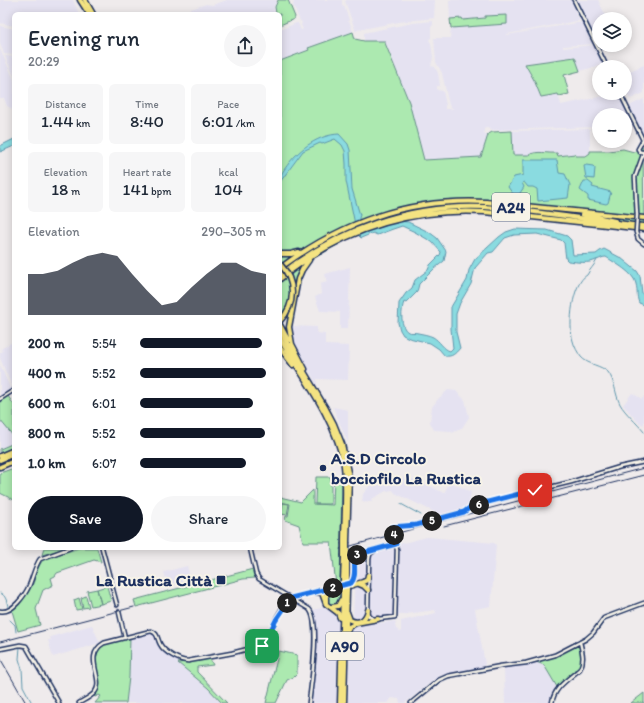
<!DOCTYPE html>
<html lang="en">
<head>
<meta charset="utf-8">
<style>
	:root { --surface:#fff; --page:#f6f6f7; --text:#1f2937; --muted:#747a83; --accent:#111827 }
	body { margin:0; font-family:Itim,sans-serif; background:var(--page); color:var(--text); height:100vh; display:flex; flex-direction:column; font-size:15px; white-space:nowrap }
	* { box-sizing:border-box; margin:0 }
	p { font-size:13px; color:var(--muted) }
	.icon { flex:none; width:22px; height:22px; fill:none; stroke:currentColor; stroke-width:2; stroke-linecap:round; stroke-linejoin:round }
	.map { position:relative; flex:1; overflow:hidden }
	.panel { position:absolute; left:12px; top:12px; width:270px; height:538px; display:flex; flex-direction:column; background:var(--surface); border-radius:6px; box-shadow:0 2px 10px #0003 }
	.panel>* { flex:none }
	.fabs { position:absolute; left:592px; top:12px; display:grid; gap:8px }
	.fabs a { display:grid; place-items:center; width:40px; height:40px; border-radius:50%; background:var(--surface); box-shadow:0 2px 10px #0003; font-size:20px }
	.pin { position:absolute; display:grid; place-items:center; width:34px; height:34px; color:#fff; margin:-17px; border-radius:8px; box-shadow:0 2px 6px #0006 }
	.km { position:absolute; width:20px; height:20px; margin:-10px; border-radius:50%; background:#222; color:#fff; font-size:11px; line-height:20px; text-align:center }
	.round { display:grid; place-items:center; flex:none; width:42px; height:42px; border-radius:21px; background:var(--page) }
	.summary { display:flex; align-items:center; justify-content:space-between; height:68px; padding:0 16px }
	h1 { font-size:22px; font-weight:600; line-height:30px }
	.stats { display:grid; grid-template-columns:repeat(3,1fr); gap:6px; height:68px; padding:4px 16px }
	.stats div { display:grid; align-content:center; border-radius:6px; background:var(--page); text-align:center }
	.stats b { font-size:17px; font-weight:600 }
	.stats small { font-size:11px; font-weight:400 }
	.stats p { font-size:11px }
	.chart { height:112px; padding:8px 16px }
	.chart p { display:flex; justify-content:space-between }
	.chart svg { width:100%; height:72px; margin-top:4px; fill:var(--accent); opacity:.7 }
	.cta { display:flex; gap:8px; margin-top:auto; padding:8px 16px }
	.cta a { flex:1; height:46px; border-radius:24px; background:var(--accent); color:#fff; font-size:16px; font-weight:600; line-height:46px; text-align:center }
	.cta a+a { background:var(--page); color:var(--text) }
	ul { padding:0 16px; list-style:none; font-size:13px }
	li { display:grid; grid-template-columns:64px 48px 1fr; align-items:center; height:30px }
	li i { height:10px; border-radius:5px; background:var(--accent) }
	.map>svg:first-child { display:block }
	.built { fill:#e5e2f1 }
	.green { fill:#ace9b0; stroke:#648c87 }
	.water { fill:#8adbe0; stroke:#5e96ac }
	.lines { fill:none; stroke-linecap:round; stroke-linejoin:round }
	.stream { stroke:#5e96ac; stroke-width:1 }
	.tertiary-tunnel { stroke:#c5c5d0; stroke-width:2.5; stroke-dasharray:2.5 1; stroke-linecap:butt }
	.tertiary-casing { stroke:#1b2f5e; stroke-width:5.5 }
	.motorway-casing { stroke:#1b2f5e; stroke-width:7 }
	.tertiary { stroke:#f7f3e8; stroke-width:2.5 }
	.motorway { stroke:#f4e382; stroke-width:4 }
	.rail { stroke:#1b2f5e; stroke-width:1 }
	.tertiary-bridge-casing { stroke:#1b2f5e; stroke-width:5.5; stroke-linecap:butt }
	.motorway-bridge-casing { stroke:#1b2f5e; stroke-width:7; stroke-linecap:butt }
	.tertiary-bridge { stroke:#f7f3e8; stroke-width:2.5 }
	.motorway-bridge { stroke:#f4e382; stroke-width:4 }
	.route-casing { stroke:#fff; stroke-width:8 }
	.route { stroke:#1a73e8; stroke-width:5 }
	.poi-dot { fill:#1b2f5e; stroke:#f7f3e8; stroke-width:1.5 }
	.labels { text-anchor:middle; stroke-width:4; stroke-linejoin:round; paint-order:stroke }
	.shield { fill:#f7f3e8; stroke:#5d6a87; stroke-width:1 }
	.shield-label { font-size:16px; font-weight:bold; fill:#1b2f5e }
	.poi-label { font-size:17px; font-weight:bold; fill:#1b2f5e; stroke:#f7f3e8; text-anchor:start }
</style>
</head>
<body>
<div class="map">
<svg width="644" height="703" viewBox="0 0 644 703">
	<rect width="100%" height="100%" fill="#efebec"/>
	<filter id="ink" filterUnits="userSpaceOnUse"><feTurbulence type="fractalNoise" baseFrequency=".025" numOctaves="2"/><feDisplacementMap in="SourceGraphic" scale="8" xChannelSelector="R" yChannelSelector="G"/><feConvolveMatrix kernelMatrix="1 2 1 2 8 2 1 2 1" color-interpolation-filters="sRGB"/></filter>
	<g filter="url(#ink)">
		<path class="built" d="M0,0H73L79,14H14V26L0,23Z
			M227,0H277L274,7L275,14H176L206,4L212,5Z
			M291,0H342V5L344,6L349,20L348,21L350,23L353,32L309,48V50L280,61V28H285L296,23H298L301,30L303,29L301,25L302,22L300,21L293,5L294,2Z
			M347,0H435L434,18L399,22L357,30L356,32L345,1Z
			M449,0H573L577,9L575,11L578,17H581L582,20L507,34V35L583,22L594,44L563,46V48L595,45L605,64L580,71L575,57L525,64L534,80L541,97L558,94L561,105L619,93L635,126H625V115H599V127L493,130L488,127L484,129V133L488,135L482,158L424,160L409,102L385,41H364V33L368,32L413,23L433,21V25L431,27V38L429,39L430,42L431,43L433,57L431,66L435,67L438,73L440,86H437V90L443,91L446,105H445V109H453L449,105L442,73L436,62L434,38H450L451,28L507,24L485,17V18L463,20L462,18L450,19Z
			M574,0H598L605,14L607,19H599V37L595,40Z
			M0,26L14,29V55L4,54L0,43Z
			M0,49L14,80V110L7,106L4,98H0Z
			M5,56L14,57V76Z
			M644,65V93L630,99L625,91V73Z
			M644,99V140L630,108L631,105Z
			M590,129V154L586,156L568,155L558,156L554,153L539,152L529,155H512V131Z
			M350,267L348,329H340V312L320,311L315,297L321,294L320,284L327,282L325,274Z
			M291,326L317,327V333L325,334V345L349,346L348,380L317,379V385L292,339L291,333Z
			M14,341V388L13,389L0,358V353L3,351L1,349Z
			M0,365L11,390L0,397Z
			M448,390L456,391L465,400L469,417L462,428L452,433L451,431L434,430L430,422L432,407L438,399Z
			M632,393L642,399L644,396V425L638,422L623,405Z
			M333,407L348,410V443Z
			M0,421L14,437V443L0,449Z
			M394,476L417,480L444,493L450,482L471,492L469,502L473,506L466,511L445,517L395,493L393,490L386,491L372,499V501L362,502L363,494L369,487L382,478Z
			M427,537L494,543L496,545L491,606L475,609L485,664L482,667L475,669L439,676L405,703H400L399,699L392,698L387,703H348L350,629L359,626L361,623L377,621L381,623L395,621L396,624L395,625L396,629L398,630L399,632L401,631V621L436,613L435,610L392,616L356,620L353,619L356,557L360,554Z
			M187,566L191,580L168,586L164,572Z
			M327,607L337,613L339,617V703H310L315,665L314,614L312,610Z
			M92,625L100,643L53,657L48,640H51L50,637Z
			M152,632L156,636L161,648L180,662L178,663L208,688L222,703H126L129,678L130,638Z
			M536,663L544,665L555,682V687L551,695L550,703H505L504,668Z"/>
		<path class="green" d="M278,0H288L295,17L294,19L280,25V14L276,13L275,7Z
			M507,15V24L451,28L450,19L462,18L463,20L485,18V16Z
			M353,32L355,39L364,41H384L385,40V43L409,102L424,160L481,157L488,135H487L492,132L512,131L513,155H529C537,150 548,154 557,153L558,156L575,154L576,156H586L590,153V151H609L623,149L634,152L637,150L639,151L640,148L643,147L644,230L478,213H450L414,217L365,231L353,236L304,264L296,280L293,294L290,276L301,266L286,277C293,292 290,306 280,318V61L309,50L308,48Z
			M575,57L580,71L564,75L569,94L559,96L558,94L541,97L534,80L525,64Z
			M8,396L14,405V437L0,420V401Z
			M14,443V448L0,454V449Z
			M14,468V500L0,493V473Z
			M334,476L342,477L340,584L336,585L331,542H303L299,525L285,520L286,516H288L290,504L280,502V497L301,502L313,490V504L333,505Z
			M316,477H331V504H315Z
			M283,503L289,504L287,515L281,514Z
			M44,548H65L42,555Z
			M79,548H97L101,562L94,560L57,573L55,576L51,578L53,585L43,590L36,609L40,625L18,631L12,611C19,603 27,595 32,586C36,577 37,566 44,559Z
			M253,569V573L255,578L243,579L136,607L134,600Z
			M107,586L111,601L101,604L97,589Z
			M97,589L101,604L91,606L87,591Z
			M340,591L339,604L329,605L327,603L328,596L330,593Z
			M86,596L89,607L83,608L81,598Z
			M79,598L82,609L76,610L74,600Z
			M130,638L129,677L126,703H95L101,696L99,695L95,697L93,695L98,690L99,686C98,677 94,661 96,653C99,642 121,640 130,638Z
			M579,645L580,647C581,655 584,664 576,670L575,669L574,672L557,687L544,665L536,662Z
			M279,651L297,655V674L294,677L287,680L276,703H266Z
			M210,659L213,665L197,667V672L227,703H222L208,688L178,663Z
			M644,693V703H631Z"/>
		<path class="water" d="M339,134L348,144L350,150L352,189L360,215L359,218L362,231L378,228L399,221L408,222L429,232L437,238L446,251L444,261L434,269L419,284L417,292L406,303L404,302C401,309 400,328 408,332C411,333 415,332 418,333C423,334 429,335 433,337C440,341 443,349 450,351L453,348L451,329V307L467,280L469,270L475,259L499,237L506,232L515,229L547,230L567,236L571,240L573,255L596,254L600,251L604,249L621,258L637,271L640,276L642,293L644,296V305L639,303C636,295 638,291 636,284C634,273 615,263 606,257C601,257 601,259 596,260C589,264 577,262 568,261L566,259L564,243L561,240L537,234L514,235L505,238L493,252L488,253L482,260L475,268L471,284L460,303L456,314V332L460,348C455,354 452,357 445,356L439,349L430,343L409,338L403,335L400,330L398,323L399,303L406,293L412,288L415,280L428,270L430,265L440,255L441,252L432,242L415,232L402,226L393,229L377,235L373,233L361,238L357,234L346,181V164L345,151L342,145L335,139L322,144L320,143L303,151L280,182C280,174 284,170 289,163C301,148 318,135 339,134Z
			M14,139V146L0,152V146Z
			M523,160H557L559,173L565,174L570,185L568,198L538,201L537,189L533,187H528L524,182L522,183L524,187L516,199L514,198L513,194L508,187L514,177L523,175Z
			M586,165L593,166L595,168L594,179L586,178L584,166Z
			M584,181H588L593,185L592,187L611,192L608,203L606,204L588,200V196L580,190Z"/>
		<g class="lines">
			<path class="stream" d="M597,260C594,266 590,269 587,275C572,283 568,326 573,341C574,346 578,353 581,357C588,365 601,365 608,372C615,381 615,394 620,404C625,413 637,423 644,432
				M401,504L421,515
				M0,593C6,595 7,602 8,607
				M10,620L15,625L16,632
				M20,647L19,659L22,669L23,686L32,703"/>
			<path class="tertiary-tunnel" d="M117,605L119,612"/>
			<defs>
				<path id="tertiary" d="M574,0L607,67
					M620,93L643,140
					M637,215L635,177L644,152H640L638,149L643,140
					M636,232L638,239L644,244
					M0,399L14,390
					M393,533L392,527L416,525L464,512L472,506L571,482L620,467L644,462
					M102,548L117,605
					M250,548L256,574L259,579L309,609C321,621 311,685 309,703
					M291,598L350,583C359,577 352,564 356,555L396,544
					M0,611C12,614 25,595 29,586C33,577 35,566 40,559L70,548
					M119,612L125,638
					M373,619L369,616L368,610L369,559L370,554L375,550
					M378,619L395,617L397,550L395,541
					M276,620L290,598
					M0,649L20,645L26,646L59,703
					M79,703C84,700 91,697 95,692C105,679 82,656 104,643L151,631C158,633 157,638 160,644C164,652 179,661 188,661L232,653L264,645L277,617L289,597
					M411,703L439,680L448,676L501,666L526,663L555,655L586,639L593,633L604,618L644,603
					M552,703C554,687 569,679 580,669C585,660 582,651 580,642"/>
				<path id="motorway" d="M80,0L89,14
					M85,0L93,14
					M582,214L615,221
					M280,254H291L299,252
					M280,268C342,222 408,198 486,202L644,218
					M280,275C338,229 410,204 484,207C537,210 590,221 644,226
					M280,279C339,231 408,208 484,212L644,229
					M280,325L288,340
					M280,331L325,407L334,424L342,444L349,477L347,542
					M280,339C303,377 337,422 344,466C347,491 344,518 344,543
					M280,348L293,365
					M305,369L292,344L289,327L298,279L302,270L309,260
					M0,456L14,450
					M0,460L14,454
					M0,467L14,461
					M347,580V556
					M343,581L344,556
					M359,584L364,586L368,590
					M317,592L322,593L326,604L338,613L340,618
					M326,603V596L329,592L363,582L367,580L368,575
					M331,607L338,606L341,600
					M347,612L350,620C360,625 366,619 368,610
					M347,632L349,627L356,623L378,619
					M340,703L343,590
					M344,703L347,590"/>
			</defs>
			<use href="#tertiary" class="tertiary-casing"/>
			<use href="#motorway" class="motorway-casing"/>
			<use href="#tertiary" class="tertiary"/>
			<use href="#motorway" class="motorway"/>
			<path class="rail" d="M444,526L644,475
				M340,549L449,519L644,468
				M0,642L134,607
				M0,658L26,703"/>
			<defs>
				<path id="tertiary-bridge" d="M636,232L637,215
					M393,533L395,541"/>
				<path id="motorway-bridge" d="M280,264C296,281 296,304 280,321
					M344,556V543
					M347,556V542
					M343,590V581
					M347,590V580"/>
			</defs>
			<use href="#tertiary-bridge" class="tertiary-bridge-casing"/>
			<use href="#motorway-bridge" class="motorway-bridge-casing"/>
			<use href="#tertiary-bridge" class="tertiary-bridge"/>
			<use href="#motorway-bridge" class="motorway-bridge"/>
		</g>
	</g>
	<g class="lines" filter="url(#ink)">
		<defs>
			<path id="route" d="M262,646L264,644L276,620L291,598L351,583C358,575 352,564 356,555L396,544L392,527L416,525L464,512L472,506L535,490"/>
		</defs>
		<use href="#route" class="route-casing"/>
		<use href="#route" class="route"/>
	</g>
	<g class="poi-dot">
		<circle cx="323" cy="468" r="4"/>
		<rect x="216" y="575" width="10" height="10" rx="2"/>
	</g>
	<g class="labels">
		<g class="shield">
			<rect x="492" y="193" width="38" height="28" rx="3"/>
			<rect x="326" y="632" width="38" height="28" rx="3"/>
		</g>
		<g class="shield-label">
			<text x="511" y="213">A24</text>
			<text x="345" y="652">A90</text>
		</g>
		<g class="poi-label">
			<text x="331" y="464">A.S.D Circolo<tspan x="331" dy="20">bocciofilo La Rustica</tspan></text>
			<text x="212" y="586" text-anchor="end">La Rustica Città</text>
		</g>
	</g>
</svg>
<div class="fabs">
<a><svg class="icon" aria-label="layers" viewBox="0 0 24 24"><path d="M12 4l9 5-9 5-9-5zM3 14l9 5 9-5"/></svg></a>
<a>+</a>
<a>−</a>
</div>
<div class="pin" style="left:262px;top:646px;background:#1e9e55"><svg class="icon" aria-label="arrive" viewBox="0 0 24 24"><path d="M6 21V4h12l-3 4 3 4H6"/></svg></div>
<div class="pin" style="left:535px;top:490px;background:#d93025"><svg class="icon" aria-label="check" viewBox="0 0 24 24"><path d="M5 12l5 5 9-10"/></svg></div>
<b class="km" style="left:287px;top:603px">1</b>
<b class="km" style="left:333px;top:588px">2</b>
<b class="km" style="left:357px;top:555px">3</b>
<b class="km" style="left:394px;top:535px">4</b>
<b class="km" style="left:432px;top:521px">5</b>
<b class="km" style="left:479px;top:505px">6</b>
<section class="panel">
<div class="summary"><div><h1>Evening run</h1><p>20:29</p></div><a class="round"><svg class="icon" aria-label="share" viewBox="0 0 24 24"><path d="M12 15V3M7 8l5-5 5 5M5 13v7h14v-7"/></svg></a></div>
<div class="stats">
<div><p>Distance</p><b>1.44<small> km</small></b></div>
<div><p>Time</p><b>8:40</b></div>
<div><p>Pace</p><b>6:01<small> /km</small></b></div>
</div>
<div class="stats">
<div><p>Elevation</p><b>18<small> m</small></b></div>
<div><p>Heart rate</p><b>141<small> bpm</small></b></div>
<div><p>kcal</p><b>104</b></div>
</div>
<div class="chart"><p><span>Elevation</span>290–305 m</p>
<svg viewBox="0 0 160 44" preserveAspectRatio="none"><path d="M0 44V19L10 19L20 17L30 12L40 8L50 6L60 8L70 19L80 29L90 38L100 36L110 27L120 19L130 12L140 12L150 17L160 19V44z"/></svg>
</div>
<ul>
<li><b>200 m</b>5:54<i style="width:97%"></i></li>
<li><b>400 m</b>5:52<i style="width:100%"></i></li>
<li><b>600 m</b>6:01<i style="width:90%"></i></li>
<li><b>800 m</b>5:52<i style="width:99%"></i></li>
<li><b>1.0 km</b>6:07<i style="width:84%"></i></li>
</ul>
<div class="cta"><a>Save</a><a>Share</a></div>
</section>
</div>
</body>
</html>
